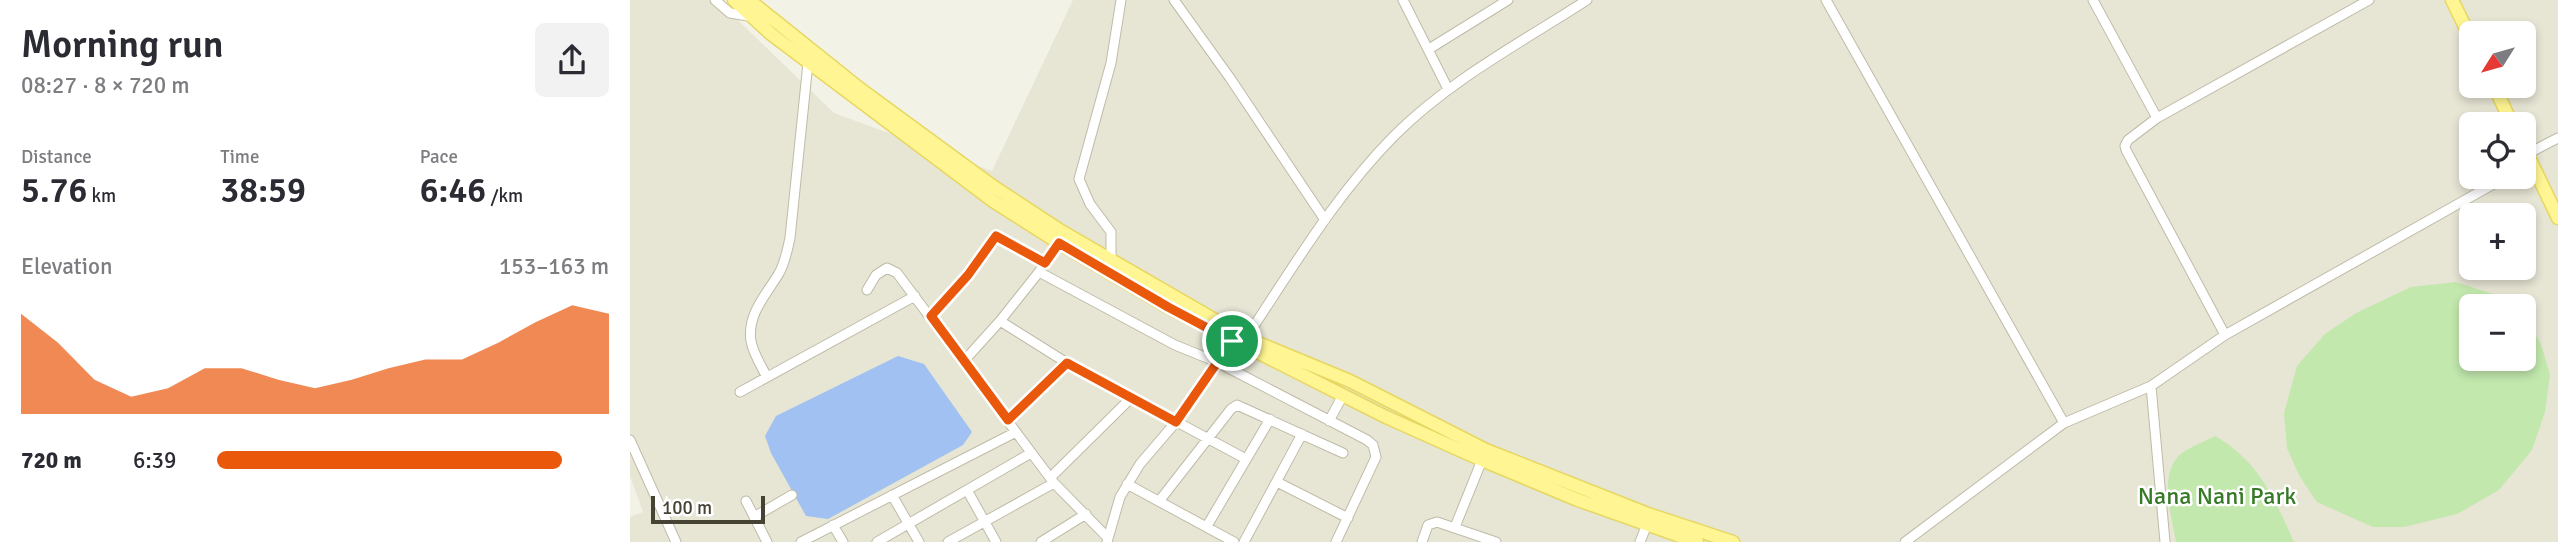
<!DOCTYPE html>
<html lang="en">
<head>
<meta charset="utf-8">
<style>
	:root { --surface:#fff; --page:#f2f2f3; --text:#2b2b33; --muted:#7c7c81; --accent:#ea580c }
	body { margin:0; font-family:Signika,sans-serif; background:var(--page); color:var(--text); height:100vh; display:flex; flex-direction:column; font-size:26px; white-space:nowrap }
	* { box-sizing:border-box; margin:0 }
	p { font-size:23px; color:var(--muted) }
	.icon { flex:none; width:38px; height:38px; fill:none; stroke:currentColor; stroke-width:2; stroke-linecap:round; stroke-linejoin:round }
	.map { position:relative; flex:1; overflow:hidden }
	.side { display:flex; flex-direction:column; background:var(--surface); width:630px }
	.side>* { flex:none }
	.needle { width:46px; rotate:233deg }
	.tools { position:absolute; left:1829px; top:21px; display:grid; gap:14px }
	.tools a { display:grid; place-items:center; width:77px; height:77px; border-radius:10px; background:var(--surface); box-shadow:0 4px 10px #0003; font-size:35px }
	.scale { position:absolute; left:21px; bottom:18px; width:114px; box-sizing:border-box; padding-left:7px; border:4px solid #464335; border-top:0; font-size:19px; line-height:24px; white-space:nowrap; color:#464335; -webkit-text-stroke:5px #fff; paint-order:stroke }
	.pin { position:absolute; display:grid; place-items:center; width:60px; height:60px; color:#fff; margin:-30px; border:4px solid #fff; border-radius:50%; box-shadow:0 2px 7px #0007 }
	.round { display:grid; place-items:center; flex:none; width:74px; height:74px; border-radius:10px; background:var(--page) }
	.summary { display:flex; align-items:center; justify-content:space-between; height:119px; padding:0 21px }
	h1 { font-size:38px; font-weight:600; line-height:52px }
	.figures { display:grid; grid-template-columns:repeat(3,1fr); gap:10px; height:119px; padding:7px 21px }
	.figures div { display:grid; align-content:center }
	.figures b { font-size:35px; font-weight:600 }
	.figures small { font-size:19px; font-weight:400 }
	.figures p { font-size:19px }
	.chart { height:196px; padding:14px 21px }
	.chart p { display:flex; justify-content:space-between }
	.chart svg { width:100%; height:126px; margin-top:7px; fill:var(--accent); opacity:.7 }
	ul { padding:0 21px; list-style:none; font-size:23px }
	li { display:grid; grid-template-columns:112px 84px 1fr; align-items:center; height:52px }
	li i { height:18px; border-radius:9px; background:var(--accent) }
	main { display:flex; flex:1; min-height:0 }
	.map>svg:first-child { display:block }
	.residential { fill:#e7e5d4; fill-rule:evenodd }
	.green { fill:#c2e8ad }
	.water { fill:#a0c1f1 }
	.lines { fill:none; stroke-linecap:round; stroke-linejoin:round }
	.minor-casing { stroke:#bfbba8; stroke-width:11 }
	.major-casing { stroke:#e6d761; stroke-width:15 }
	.minor { stroke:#fff; stroke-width:9 }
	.major { stroke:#fff593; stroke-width:12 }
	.route-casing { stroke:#fff; stroke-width:14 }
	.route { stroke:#ea580c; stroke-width:9 }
	.labels { text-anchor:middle; stroke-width:5; stroke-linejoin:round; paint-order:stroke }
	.park-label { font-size:24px; fill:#367927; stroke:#fff }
</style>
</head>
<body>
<main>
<section class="side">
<div class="summary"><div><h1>Morning run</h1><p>08:27 · 8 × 720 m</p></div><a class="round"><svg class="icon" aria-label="share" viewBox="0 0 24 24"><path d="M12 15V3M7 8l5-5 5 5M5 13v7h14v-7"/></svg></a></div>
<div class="figures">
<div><p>Distance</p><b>5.76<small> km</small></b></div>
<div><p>Time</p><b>38:59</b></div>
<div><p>Pace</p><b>6:46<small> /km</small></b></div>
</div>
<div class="chart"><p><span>Elevation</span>153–163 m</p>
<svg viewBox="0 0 160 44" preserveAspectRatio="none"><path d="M0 44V9L10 19L20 32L30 38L40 35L50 28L60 28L70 32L80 35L90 32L100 28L110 25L120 25L130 19L140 12L150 6L160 9V44z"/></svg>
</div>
<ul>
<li><b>720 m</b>6:39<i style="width:88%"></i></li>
</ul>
</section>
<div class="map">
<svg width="1928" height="542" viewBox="0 0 1928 542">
	<rect width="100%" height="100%" fill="#f3f2e6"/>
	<path class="residential" d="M0,0H87L204,113L362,171L443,0H1928V542H0V517L13,512L0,476ZM1841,33H1894V86H1841ZM1841,124H1894V177H1841ZM1841,215H1894V268H1841ZM1841,306H1894V359H1841Z"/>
	<path class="green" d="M1826,282L1863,294L1881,306H1841V359H1894V316L1911,344L1920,375L1915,412L1902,450L1869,490L1827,514L1774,527H1743L1687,502L1670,477L1657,448L1654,413L1667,366L1695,334L1726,313L1781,287Z
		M1585,436C1629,461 1644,498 1664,542H1546C1542,518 1530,480 1546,459C1553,449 1574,442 1585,436Z"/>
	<path class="water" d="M268,356L294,364L342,432L333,445L198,519L176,516L141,453L135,436L146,416Z"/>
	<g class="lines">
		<defs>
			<path id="minor" d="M85,0L100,13L118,16
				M544,0L600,78L695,220
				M773,0L818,89
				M1196,0L1434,423
				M1463,0L1527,118L1498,140L1495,146L1496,150L1595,335
				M799,49L878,0
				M1527,118L1739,0
				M1897,154L1928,138
				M429,243L409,272L545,345L587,362L737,440L743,445L746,457L706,542
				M481,261V232L460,204L449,179L481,63L491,0
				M237,290L246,275L257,268L267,273L424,483L478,538
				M301,316L338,275L366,236L415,263
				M370,321L437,363L616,459
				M333,362L370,321L409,272
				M137,377C131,366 123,353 121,341C117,315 135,296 148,275C155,264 157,251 160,238L178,63
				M1521,386L1535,542
				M110,392L285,296
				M378,420L437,363
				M699,421L713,395
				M0,440L46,542
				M421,477L501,398
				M647,482L718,518
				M497,484L604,542
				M337,490L366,542
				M262,495L289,542
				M530,500L601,409L607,405L713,453
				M116,501L137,542
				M124,517L162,495
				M203,525L213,542
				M577,526L640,419
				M825,527L852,460
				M171,542L386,432
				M247,542L401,453
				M318,542L424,483
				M411,542L456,514
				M477,542L490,497L510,464L546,422L602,341L616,338C662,269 706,194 765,135C820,80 892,42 957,0
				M614,542L672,434
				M792,542L798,525L807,522L866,542
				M1010,542L1017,524
				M1275,542L1434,423L1521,386L1595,335L1876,177"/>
			<path id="major" d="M104,0L141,34L363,201L429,243L538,307L756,417L852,460L948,500L1067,542
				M119,0L229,88L364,187L431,231L616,338L720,381L856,450L1018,514L1103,542
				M1822,0L1841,39
				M1864,86L1882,124
				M1894,147L1928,218"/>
		</defs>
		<use href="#minor" class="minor-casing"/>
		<use href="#major" class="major-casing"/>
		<use href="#minor" class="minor"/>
		<use href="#major" class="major"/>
	</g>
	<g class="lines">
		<defs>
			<path id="route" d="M366,236L415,263L429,243L538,307L602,341L546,422L437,363L378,420L301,316L338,275Z"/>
		</defs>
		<use href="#route" class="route-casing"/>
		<use href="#route" class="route"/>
	</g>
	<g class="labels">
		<g class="park-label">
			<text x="1587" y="504">Nana Nani Park</text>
		</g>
	</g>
</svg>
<div class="tools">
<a><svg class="needle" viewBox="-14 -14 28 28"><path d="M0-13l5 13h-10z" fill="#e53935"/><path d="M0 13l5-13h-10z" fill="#7c7c81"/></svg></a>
<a><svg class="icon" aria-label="locate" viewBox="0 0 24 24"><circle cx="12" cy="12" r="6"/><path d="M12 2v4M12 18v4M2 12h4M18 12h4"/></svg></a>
<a>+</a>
<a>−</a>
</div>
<div class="scale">100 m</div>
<div class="pin" style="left:602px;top:341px;background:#1e9e55"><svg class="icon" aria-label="arrive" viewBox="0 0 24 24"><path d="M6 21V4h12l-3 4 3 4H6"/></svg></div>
</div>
</main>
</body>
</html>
